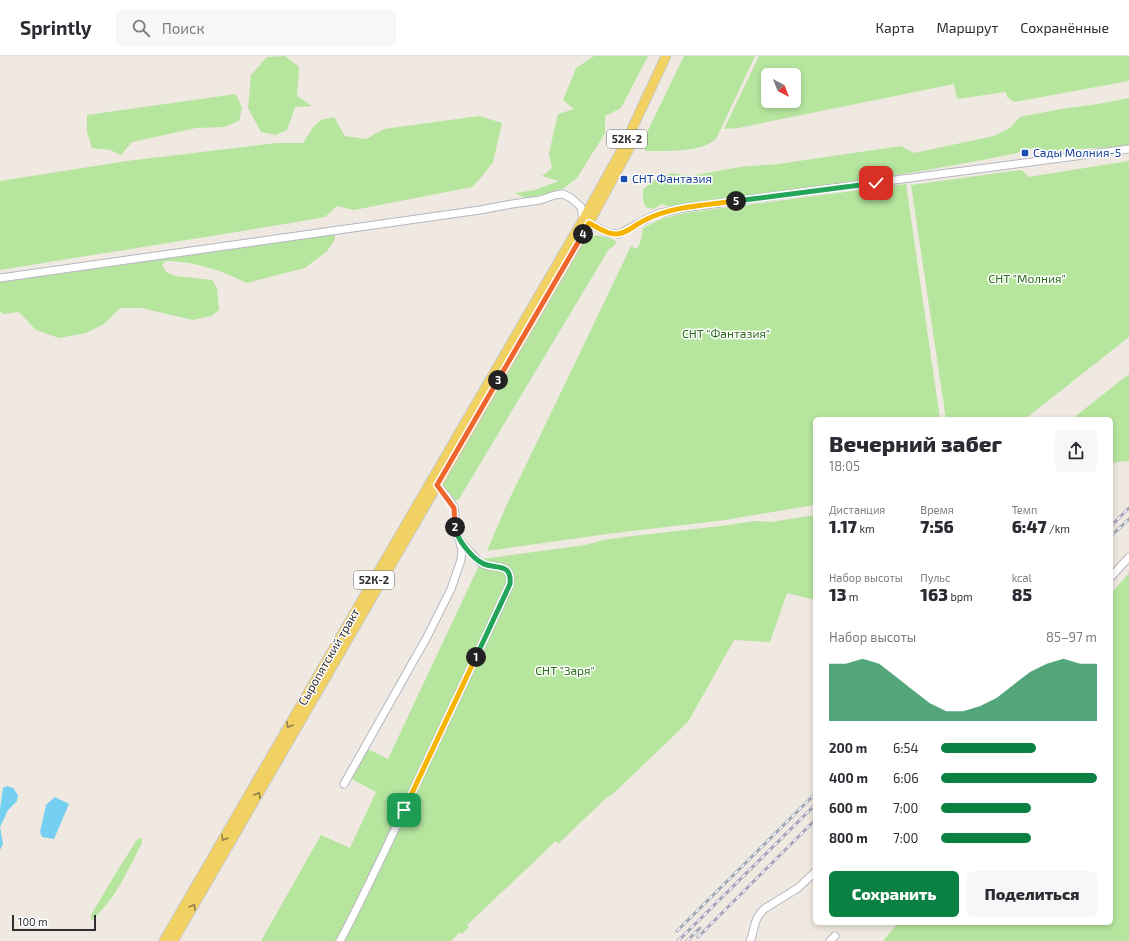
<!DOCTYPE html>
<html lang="ru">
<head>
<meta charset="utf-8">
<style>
	:root { --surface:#fff; --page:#f7f7f7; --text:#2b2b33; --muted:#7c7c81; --line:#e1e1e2; --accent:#0b8043 }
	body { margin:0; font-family:"Exo 2",sans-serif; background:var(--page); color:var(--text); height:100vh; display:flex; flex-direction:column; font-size:15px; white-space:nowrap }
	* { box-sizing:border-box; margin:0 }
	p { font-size:13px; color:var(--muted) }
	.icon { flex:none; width:22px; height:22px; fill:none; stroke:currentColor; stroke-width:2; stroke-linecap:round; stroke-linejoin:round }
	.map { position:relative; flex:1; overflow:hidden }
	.panel { position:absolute; left:813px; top:361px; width:300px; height:508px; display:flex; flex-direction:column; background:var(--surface); border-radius:6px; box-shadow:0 2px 6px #0003 }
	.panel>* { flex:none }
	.needle { width:26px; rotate:138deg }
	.tools { position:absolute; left:761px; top:12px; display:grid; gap:8px }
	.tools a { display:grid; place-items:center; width:40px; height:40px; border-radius:6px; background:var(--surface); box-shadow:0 2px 6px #0003; font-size:20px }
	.scale { position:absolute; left:12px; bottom:10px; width:84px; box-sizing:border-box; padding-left:4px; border:2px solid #2e2e2e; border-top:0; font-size:11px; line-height:14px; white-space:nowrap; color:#2e2e2e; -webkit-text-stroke:3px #fff; paint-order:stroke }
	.pin { position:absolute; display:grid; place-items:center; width:34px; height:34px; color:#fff; margin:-17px; border-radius:8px; box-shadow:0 2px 6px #0006 }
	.km { position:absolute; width:20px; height:20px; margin:-10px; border-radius:50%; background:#222; color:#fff; font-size:11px; line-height:20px; text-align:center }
	.round { display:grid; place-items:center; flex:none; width:42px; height:42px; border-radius:6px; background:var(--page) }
	.headline { display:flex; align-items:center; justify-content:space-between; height:68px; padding:0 16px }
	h1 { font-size:22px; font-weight:800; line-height:30px }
	.figures { display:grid; grid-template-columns:repeat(3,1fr); gap:6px; height:68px; padding:4px 16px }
	.figures div { display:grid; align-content:center }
	.figures b { font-size:17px; font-weight:800 }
	.figures small { font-size:11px; font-weight:400 }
	.figures p { font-size:11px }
	.chart { height:112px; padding:8px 16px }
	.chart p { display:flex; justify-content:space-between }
	.chart svg { width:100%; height:72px; margin-top:4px; fill:var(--accent); opacity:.7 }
	.action { display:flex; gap:8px; margin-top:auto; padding:8px 16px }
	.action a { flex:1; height:46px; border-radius:6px; background:var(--accent); color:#fff; font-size:16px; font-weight:800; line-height:46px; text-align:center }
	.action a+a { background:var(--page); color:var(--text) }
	ul { padding:0 16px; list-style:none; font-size:13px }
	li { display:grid; grid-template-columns:64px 48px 1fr; align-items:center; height:30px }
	li i { height:10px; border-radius:5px; background:var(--accent) }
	header { display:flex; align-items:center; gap:24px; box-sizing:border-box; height:56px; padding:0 20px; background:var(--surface); border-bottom:1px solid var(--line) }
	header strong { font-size:19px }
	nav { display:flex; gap:22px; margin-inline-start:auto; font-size:14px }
	.search { width:280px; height:36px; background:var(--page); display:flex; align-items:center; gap:10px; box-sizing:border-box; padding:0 14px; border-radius:6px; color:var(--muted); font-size:15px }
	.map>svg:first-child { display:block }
	.green { fill:#b6e59e; fill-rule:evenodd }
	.water { fill:#75cff0 }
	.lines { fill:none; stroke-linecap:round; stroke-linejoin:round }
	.minor-casing { stroke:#b4b7c1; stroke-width:9 }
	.major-casing { stroke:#c9c9c9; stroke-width:11 }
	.minor { stroke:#fff; stroke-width:7 }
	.major { stroke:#f2d163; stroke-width:9 }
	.rail-casing { stroke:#a3a6b8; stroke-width:3 }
	.rail { stroke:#fff; stroke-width:1.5; stroke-dasharray:4.5; stroke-linecap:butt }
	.oneway { stroke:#908048 }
	.split-1-casing { stroke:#fff; stroke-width:8 }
	.split-2-casing { stroke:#fff; stroke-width:8 }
	.split-3-casing { stroke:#fff; stroke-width:8 }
	.split-4-casing { stroke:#fff; stroke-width:8 }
	.split-5-casing { stroke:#fff; stroke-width:8 }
	.split-6-casing { stroke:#fff; stroke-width:8 }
	.split-1 { stroke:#f5b400; stroke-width:5 }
	.split-2 { stroke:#22a559; stroke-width:5 }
	.split-3 { stroke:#f0652b; stroke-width:5 }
	.split-4 { stroke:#f0652b; stroke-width:5 }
	.split-5 { stroke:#f5b400; stroke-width:5 }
	.split-6 { stroke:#22a559; stroke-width:5 }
	.transit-dot { fill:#1a4fb4; stroke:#fff; stroke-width:1.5 }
	.labels { text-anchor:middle; stroke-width:3; stroke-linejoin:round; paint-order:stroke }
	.shield { fill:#fff; stroke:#6d6d6d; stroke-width:1 }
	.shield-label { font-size:11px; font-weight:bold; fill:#2e2e2e }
	.transit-label { font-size:12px; fill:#164399; stroke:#fff; text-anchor:start }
	.park-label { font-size:12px; fill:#2c6e1b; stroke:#fff }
	.street-label { font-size:12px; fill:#2e2e2e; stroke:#fff }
</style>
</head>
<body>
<header>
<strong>Sprintly</strong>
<div class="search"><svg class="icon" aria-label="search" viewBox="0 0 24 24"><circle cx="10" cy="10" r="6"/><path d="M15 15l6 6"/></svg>Поиск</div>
<nav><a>Карта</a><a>Маршрут</a><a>Сохранённые</a></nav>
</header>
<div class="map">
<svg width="1129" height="885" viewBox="0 0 1129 885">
	<rect width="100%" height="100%" fill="#efe9e1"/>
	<path class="green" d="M285,0L299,11L297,40L312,50L295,51L287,74L276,79L261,76L248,52L251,19L267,1Z
		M594,0H648L621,52L605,60V77L577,122L564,132L527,143L515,137L535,134L559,125L542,120L552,112L549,97L558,58L574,53L563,44L576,12Z
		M684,0H755L717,81C715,83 712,86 710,87C696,96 662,95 646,95L641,89Z
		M759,0H1129V25L1014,46L1007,41L1006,36L957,43L954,28L738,72L724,73ZM768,19H794V45H768Z
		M236,38L242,52L239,65L224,71L196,72L132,86L121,99L110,94L92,92L87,76V59Z
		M1129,42V90L1047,95L1034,92L1023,94L1017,97C902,121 786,135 670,151L662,148L653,153L646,151L643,145V133L655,124L672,117L690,120L740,111L778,108L901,90L914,97L994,80L1010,72L1020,61L1061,53L1098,48Z
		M479,60L502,67L493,106L479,124L472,131L354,154L337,150L325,161C217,180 108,196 0,214V125L127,105L277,87H303L314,70L321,64L334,61L345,80L366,83L384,73Z
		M1129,105V281L1025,363H946L911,129L1020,114L1023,115L1028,121Z
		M906,128L940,363H815V449L725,464L607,478L487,495L507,448L577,303L631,190L637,193L640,187L643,172L661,163L685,157Z
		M335,175V183L327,195L305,212L246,227C223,214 191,205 165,205L162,209L166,216L176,220L212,224L217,232L219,254L211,260L193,264L141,252H120L104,268L86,277L59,282L36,274L19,256L2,258L0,254V223Z
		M596,179L612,183L617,186L613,191L609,193L459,443L456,445L451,438L444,433L443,428L585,184Z
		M1129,318V405L1111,407V363H1072Z
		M815,459V544L787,537L770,586L734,584L688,666L615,736L604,744L558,788L556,785L467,869L469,871L462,878L460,876L451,885H261L321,779L350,792L376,736L352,723L368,693L388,703L482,503L585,489L604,484L624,481L721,470L755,465L771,466Z
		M1129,517V885H883L898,867H1111V538Z
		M140,782L142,783V787C128,814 115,844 91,865V859L108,830L136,785Z"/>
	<path class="water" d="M7,730L13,732L18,739L17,745L8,754L0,771L3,788L0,794V753L3,732Z
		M55,741L69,748L54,783L42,781L40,776L46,749Z"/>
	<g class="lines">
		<defs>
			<path id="minor" d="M0,222L480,154L512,148L540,144L555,139L563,138L571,142L581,151L583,164L608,177L619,178L645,164L657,158L683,152L1129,93
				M1111,521L1129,501
				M344,728L427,581L451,533L461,504L462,494L460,487
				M340,885C368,832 393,777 419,722C450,657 480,593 510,528C511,507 498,512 485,509C479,507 476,503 473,499C465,491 456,482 455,471C454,465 456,458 454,452C451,444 443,436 437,429
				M750,885C756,872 752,865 764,853L798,832L815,816
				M830,885L835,880"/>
			<path id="major" d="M164,885L583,164L624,90L666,0
				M173,885L589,167L633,85"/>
		</defs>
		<use href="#minor" class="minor-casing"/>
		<use href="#major" class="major-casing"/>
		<use href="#minor" class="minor"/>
		<use href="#major" class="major"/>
		<defs>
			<path id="rail" d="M1111,470L1129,452
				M1111,480L1129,463
				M677,875L815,738
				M698,881L815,764
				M678,885L815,749
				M687,885L700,872"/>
		</defs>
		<use href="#rail" class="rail-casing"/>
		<use href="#rail" class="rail"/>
	</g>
	<defs><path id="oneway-chevron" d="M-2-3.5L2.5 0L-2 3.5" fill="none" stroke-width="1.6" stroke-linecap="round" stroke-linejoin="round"/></defs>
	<g class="oneway">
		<use href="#oneway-chevron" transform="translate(289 669) rotate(120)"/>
		<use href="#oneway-chevron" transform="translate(258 739) rotate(-60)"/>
		<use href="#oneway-chevron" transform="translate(224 782) rotate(120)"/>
		<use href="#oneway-chevron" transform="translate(193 851) rotate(-60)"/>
	</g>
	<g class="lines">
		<defs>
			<path id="split-1" d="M404,754L476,601"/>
			<path id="split-2" d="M455,471C456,482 472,502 482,507C494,514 512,505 510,528L476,601"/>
			<path id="split-3" d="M455,471L454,452L437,429L498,324"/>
			<path id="split-4" d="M498,324L583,178"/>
			<path id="split-5" d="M583,178L589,167C597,171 606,178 615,178C625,179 636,168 645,164C673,150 706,149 736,145"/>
			<path id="split-6" d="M736,145L876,127"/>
		</defs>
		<use href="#split-1" class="split-1-casing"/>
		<use href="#split-2" class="split-2-casing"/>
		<use href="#split-3" class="split-3-casing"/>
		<use href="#split-4" class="split-4-casing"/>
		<use href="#split-5" class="split-5-casing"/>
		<use href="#split-6" class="split-6-casing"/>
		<use href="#split-1" class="split-1"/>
		<use href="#split-2" class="split-2"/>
		<use href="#split-3" class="split-3"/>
		<use href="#split-4" class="split-4"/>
		<use href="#split-5" class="split-5"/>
		<use href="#split-6" class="split-6"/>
	</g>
	<g class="transit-dot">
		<rect x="1021" y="93" width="8" height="8" rx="2"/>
		<rect x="620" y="119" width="8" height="8" rx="2"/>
	</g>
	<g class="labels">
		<g class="shield">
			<rect x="607" y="74" width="40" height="18" rx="3"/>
			<rect x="354" y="515" width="40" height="18" rx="3"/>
		</g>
		<g class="shield-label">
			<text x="627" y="87">52К-2</text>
			<text x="374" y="528">52К-2</text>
		</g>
		<g class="transit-label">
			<text x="1033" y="101">Сады Молния-5</text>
			<text x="632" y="127">СНТ Фантазия</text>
		</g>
		<g class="park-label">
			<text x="1027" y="227">СНТ "Молния"</text>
			<text x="726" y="282">СНТ "Фантазия"</text>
			<text x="565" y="619">СНТ "Заря"</text>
		</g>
		<g class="street-label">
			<text transform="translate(329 601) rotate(-60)" y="4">Сыропятский тракт</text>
		</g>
	</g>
</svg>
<div class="tools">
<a><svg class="needle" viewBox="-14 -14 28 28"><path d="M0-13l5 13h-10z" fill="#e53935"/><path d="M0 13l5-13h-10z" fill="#7c7c81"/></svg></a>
</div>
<div class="scale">100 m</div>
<div class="pin" style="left:404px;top:754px;background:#1e9e55"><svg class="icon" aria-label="arrive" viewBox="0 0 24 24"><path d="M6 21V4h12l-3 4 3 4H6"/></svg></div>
<div class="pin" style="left:876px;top:127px;background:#d93025"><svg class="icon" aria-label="check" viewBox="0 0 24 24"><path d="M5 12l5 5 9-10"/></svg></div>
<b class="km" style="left:476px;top:601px">1</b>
<b class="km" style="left:455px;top:471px">2</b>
<b class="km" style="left:498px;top:324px">3</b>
<b class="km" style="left:583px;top:178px">4</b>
<b class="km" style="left:736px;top:145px">5</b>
<section class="panel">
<div class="headline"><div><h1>Вечерний забег</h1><p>18:05</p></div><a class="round"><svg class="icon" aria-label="share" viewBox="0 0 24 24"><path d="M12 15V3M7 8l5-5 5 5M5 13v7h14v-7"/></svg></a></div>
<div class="figures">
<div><p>Дистанция</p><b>1.17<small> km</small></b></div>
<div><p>Время</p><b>7:56</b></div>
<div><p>Темп</p><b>6:47<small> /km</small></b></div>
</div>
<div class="figures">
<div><p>Набор высоты</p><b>13<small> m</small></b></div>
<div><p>Пульс</p><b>163<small> bpm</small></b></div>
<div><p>kcal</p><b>85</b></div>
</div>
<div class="chart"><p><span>Набор высоты</span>85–97 m</p>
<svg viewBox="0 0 160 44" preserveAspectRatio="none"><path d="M0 44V9L10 9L20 6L30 9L40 17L50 25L60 33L70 38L80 38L90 35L100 30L110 22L120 14L130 9L140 6L150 9L160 9V44z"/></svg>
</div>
<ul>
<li><b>200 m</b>6:54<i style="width:61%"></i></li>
<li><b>400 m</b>6:06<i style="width:100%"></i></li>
<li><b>600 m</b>7:00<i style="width:58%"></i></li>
<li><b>800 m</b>7:00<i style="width:58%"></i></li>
</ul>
<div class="action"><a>Сохранить</a><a>Поделиться</a></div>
</section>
</div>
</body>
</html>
